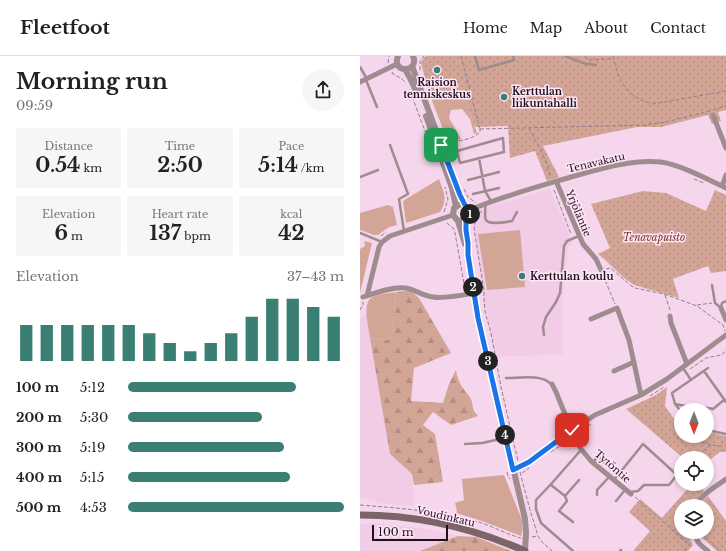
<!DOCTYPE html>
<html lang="en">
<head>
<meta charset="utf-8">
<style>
	:root { --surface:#fff; --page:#f6f6f6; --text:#222; --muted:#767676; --line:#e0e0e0; --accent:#3b7f74 }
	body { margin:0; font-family:"Libre Baskerville",serif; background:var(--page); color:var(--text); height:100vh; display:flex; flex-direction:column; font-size:15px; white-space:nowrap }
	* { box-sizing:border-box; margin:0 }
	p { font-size:13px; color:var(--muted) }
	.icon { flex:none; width:22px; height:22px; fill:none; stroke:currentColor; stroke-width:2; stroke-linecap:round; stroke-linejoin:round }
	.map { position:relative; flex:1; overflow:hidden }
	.details { display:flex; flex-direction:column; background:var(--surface); width:360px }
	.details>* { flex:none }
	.needle { width:26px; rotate:180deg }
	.fabs { position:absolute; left:314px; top:347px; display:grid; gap:8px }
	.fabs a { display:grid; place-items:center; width:40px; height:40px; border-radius:50%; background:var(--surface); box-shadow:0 2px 6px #0003; font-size:20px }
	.scale { position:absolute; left:12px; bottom:10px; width:76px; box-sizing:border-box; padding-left:4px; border:2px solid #1d121a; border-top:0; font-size:11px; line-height:14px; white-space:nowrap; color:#1d121a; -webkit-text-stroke:3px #ffe5f7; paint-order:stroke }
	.pin { position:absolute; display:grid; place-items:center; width:34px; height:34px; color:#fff; margin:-17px; border-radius:8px; box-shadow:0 2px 6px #0006 }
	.km { position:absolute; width:20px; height:20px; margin:-10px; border-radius:50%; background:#222; color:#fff; font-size:11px; line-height:20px; text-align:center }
	.round { display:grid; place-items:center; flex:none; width:42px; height:42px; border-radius:21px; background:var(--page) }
	.headline { display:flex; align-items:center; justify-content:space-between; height:68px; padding:0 16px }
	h1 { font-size:22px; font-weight:700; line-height:30px }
	.metrics { display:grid; grid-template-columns:repeat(3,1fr); gap:6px; height:68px; padding:4px 16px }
	.metrics div { display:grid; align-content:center; border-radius:4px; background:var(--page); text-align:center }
	.metrics b { font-size:20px; font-weight:700 }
	.metrics small { font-size:11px; font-weight:400 }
	.metrics p { font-size:11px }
	.chart { height:112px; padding:8px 16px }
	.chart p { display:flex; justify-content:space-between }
	.chart svg { width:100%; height:72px; margin-top:4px; stroke:var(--accent); stroke-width:6 }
	ul { padding:0 16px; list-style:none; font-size:13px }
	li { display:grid; grid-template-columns:64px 48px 1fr; align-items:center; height:30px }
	li i { height:10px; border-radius:5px; background:var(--accent) }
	header { display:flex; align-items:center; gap:24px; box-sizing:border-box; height:56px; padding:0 20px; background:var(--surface); border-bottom:1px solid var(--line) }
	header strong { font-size:19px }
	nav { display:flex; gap:22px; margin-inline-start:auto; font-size:14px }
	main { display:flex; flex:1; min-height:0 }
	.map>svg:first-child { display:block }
	.built { fill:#f2cbe7 }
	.green { fill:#d3a597 }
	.forest { fill:url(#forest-firs) }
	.park { fill:url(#park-dots) }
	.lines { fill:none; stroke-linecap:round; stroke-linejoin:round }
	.path { stroke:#957f8e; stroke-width:1; stroke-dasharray:4 2; stroke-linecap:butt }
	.service { stroke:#9e8c8f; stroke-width:2.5 }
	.minor { stroke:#9e8c8f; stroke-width:5 }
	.tertiary { stroke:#9e8c8f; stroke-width:6 }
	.secondary { stroke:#7c6468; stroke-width:7 }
	.route-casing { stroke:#fff; stroke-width:8 }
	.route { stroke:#1a73e8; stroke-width:5 }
	.poi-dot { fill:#3b7f74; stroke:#ffe5f7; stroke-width:1.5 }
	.labels { text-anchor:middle; stroke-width:3; stroke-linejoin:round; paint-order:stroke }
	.poi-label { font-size:10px; font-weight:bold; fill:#1d121a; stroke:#ffe5f7; text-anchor:start }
	.street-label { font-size:10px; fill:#1d121a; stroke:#ffe5f7 }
	.park-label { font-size:10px; font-style:italic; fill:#6f3320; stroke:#ffe5f7 }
</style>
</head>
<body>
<header>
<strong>Fleetfoot</strong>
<nav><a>Home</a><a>Map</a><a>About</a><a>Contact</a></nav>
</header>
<main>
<section class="details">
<div class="headline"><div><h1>Morning run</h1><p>09:59</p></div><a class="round"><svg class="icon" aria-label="share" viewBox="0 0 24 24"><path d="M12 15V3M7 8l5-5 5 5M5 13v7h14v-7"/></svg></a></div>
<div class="metrics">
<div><p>Distance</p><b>0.54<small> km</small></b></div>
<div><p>Time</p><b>2:50</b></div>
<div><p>Pace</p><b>5:14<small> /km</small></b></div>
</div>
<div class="metrics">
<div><p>Elevation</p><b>6<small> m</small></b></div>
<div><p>Heart rate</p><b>137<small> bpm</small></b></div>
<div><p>kcal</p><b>42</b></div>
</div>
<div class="chart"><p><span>Elevation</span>37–43 m</p>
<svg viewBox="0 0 160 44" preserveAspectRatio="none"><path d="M5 44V22M15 44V22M25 44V22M35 44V22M45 44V22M55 44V22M65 44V27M75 44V33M85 44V38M95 44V33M105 44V27M115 44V17M125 44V6M135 44V6M145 44V11M155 44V17"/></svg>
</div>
<ul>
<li><b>100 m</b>5:12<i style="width:78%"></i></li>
<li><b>200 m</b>5:30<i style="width:62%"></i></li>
<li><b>300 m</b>5:19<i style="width:72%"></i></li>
<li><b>400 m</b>5:15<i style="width:75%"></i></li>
<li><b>500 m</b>4:53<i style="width:100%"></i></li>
</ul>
</section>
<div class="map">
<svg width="366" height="495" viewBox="0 0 366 495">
	<defs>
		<pattern id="forest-firs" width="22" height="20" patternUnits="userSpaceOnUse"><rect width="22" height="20" fill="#d3a597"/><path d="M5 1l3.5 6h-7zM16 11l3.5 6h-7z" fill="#b58d82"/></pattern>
		<pattern id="park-dots" width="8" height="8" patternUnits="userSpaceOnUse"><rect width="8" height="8" fill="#d3a597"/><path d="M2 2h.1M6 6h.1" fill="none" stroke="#b58d82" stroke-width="1.8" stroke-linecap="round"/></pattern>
	</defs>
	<rect width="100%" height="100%" fill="#f6d6ec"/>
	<path class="built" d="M190,133L213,188L208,191L202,246L203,298L136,301L124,247L112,156Z
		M6,258L30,398L52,418L54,450L16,447L14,443H0V262Z
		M16,467L51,471L82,476L98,480L60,495H0V468Z"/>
	<path class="green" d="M100,27L117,77L114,78L110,63L102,53L91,54L89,62L101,83L88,86L69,37Z
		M79,123C84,137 88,143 80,156L46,167L43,145Z
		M28,149L33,151L37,169L29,171L18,179H14L0,174V157Z
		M160,174L165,231L127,234L118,178Z
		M4,185L12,187L0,237V193L5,190Z
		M38,236L35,242L33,280L28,284L10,282C9,273 2,249 11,242C16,238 31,237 38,236Z
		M144,419L162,464V476L161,480L122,465L96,457L97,454L95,447L104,444L102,423Z"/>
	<path class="forest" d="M44,235H51L59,242L91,297L54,312L51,345L83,347L89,328L96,314C97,322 100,328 105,335C107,338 109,339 111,343C114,351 111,353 118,360L91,369L73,356L63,369L75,378L83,426L54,429L52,418L30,398L10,282L28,284L33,280L35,242L38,236Z
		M98,480L116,481L151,495H60Z"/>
	<path class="park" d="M67,0H366V54L358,56L361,65L352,68L348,59L301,71H277L183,90L199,121L187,125L175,95L150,102L148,70L115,71L100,28L69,37L61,7L64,1Z
		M355,134L366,139V215L351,217L348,210L313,223L319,242L274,229L264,222L244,203L238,198L250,192L231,148L283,135L306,137L346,155Z
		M307,331L305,350L319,370L321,371V380H347V376L366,380V396H360L347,406V402H323L266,353L296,339Z
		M329,428H339L344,435L333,450H321V476H333L330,486L333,489L328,495H273L290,475L269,456L280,443L302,462L330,430Z
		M348,440L366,465V495H357L341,481V476H347V450H342L344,444Z"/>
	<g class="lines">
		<path class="path" d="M101,0L120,73
			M225,0L228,4L253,3
			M253,0L257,15L260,24L270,37L281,44L293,48L366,35
			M28,7L29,0
			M60,14V5L64,0
			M32,16L33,18L42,23L46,27
			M50,35L72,94
			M353,54L366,50
			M169,72C177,88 188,104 190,122
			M120,73L284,69L306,66L350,55
			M87,87C97,85 113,84 120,76V73
			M334,123L344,127
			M104,133L108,141L116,147
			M194,134L211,178
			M122,155C116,159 115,166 114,173L124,234V244L125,256L131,277L141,331L158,405
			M84,156L88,143L85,131
			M87,167L94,173L95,177L105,233
			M21,180L26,176
			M246,213L250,212L253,214L270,229L275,232L304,238L337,250L363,269L365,275
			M243,219L255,248
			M305,239L310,254
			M337,249L352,247
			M0,254L3,249V246
			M330,313L346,302L361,299L366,295
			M290,340L304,331
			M219,377L231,368
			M341,386L351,389L362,390
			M191,396L210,383
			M333,402L351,389
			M147,416L148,420L150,423
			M160,416L170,454L178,480L181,485L192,495
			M162,417L169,412
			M334,428V431L339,438
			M275,441L329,489L333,485
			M0,449C39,452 77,455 115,465C131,469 145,478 161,482
			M342,478L361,495
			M172,481L178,480
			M324,495L329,489"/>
		<path class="service" d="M115,0L119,14L154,4L153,0
			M205,0L226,8L236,9
			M0,11L7,23
			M6,24L17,51
			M143,82L144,96L100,107L97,95Z
			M30,89L48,138L39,143L44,175
			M119,102L125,135L131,145
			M0,121L18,114
			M108,124L139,116
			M113,138L139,132
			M125,148C126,152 124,162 126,164C129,169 147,166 152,165L157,156
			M0,177L22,186
			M352,229L355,247L361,252L362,247L366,245
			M184,279L183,271L186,261L196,246L200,237L204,190L207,185L219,180
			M323,312L331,324
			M344,315L366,346
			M146,322C160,322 181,318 191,328
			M315,348L312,337L348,312
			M321,355L315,348L335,352L338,350L353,353L364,344
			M347,374L366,378
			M105,388L122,387L145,382
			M233,406L238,401L258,419
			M254,424L283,388L317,419L309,429H284L278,435L270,436
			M191,429L205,440L219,424
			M237,439V434L249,421
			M205,440L207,445L199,455L213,466
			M256,445L265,434
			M213,495L181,467L176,453V444L192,427L221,394
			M260,495L261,494"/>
		<path class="minor" d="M0,26L37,8
			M353,59L366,92
			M196,125L223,188L236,203L241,214
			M362,130L366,119
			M110,154C143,140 177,131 211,121C240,113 271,103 301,106C321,109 347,123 366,132
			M7,240L19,191L22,186L30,180L93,159
			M3,241C15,237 34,230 46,232C56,234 63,240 73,241C84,243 103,239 114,237
			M361,252L366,264
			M310,260L311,267L327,308
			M231,263L257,252L269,284L281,339
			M254,315L274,306
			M192,328L196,336L214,380L221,393L231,405L271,438
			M153,414L169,406L212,374L235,359L281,339L307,323L366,279
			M337,450C340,439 357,430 366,423
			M336,476C336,488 340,488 348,495"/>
		<path class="tertiary" d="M38,0C31,18 60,17 53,0
			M52,10L100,139C101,142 103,146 105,148C108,153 114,156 108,163C105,166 102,165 98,165L93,159L94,152L100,148L105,149
			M45,13L50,22L57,37
			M66,60L92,132L96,151
			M106,164L108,199L118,261L165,463L166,477L165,495
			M98,165L105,188"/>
		<path class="secondary" d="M0,459C57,459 113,472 165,495"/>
	</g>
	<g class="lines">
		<defs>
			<path id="route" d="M81,89L100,139L105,149L110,154V160L106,164V174L108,187V199L118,262L153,414L169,406L212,374"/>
		</defs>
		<use href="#route" class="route-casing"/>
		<use href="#route" class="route"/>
	</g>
	<g class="poi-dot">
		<circle cx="77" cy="14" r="4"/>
		<circle cx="144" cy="41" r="4"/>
		<circle cx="162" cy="220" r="4"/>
	</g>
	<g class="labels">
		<g class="poi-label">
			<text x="77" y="30" text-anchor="middle">Raision<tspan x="77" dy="12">tenniskeskus</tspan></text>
			<text x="152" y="39">Kerttulan<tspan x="152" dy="12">liikuntahalli</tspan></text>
			<text x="170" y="224">Kerttulan koulu</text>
		</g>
		<g class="street-label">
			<text transform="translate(236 106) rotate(-13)" y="4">Tenavakatu</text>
			<text transform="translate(219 157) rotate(67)" y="4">Yrjöläntie</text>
			<text transform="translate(253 410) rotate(41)" y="4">Tytöntie</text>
			<text transform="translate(86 460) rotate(13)" y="4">Voudinkatu</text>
		</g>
		<g class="park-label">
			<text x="294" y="185">Tenavapuisto</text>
		</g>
	</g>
</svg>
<div class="fabs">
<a><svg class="needle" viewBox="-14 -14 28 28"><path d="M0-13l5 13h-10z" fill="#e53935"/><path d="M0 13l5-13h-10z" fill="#767676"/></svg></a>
<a><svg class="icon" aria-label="locate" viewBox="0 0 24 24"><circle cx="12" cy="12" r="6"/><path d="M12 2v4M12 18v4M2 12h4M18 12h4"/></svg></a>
<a><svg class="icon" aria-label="layers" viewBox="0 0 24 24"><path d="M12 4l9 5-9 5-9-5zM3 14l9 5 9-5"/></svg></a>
</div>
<div class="scale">100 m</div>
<div class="pin" style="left:81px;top:89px;background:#1e9e55"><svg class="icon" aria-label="arrive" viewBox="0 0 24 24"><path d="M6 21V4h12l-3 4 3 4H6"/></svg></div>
<div class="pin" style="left:212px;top:374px;background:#d93025"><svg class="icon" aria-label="check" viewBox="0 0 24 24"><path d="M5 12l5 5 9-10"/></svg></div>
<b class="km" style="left:110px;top:158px">1</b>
<b class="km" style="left:113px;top:231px">2</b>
<b class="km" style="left:128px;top:305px">3</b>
<b class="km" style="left:145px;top:379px">4</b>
</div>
</main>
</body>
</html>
